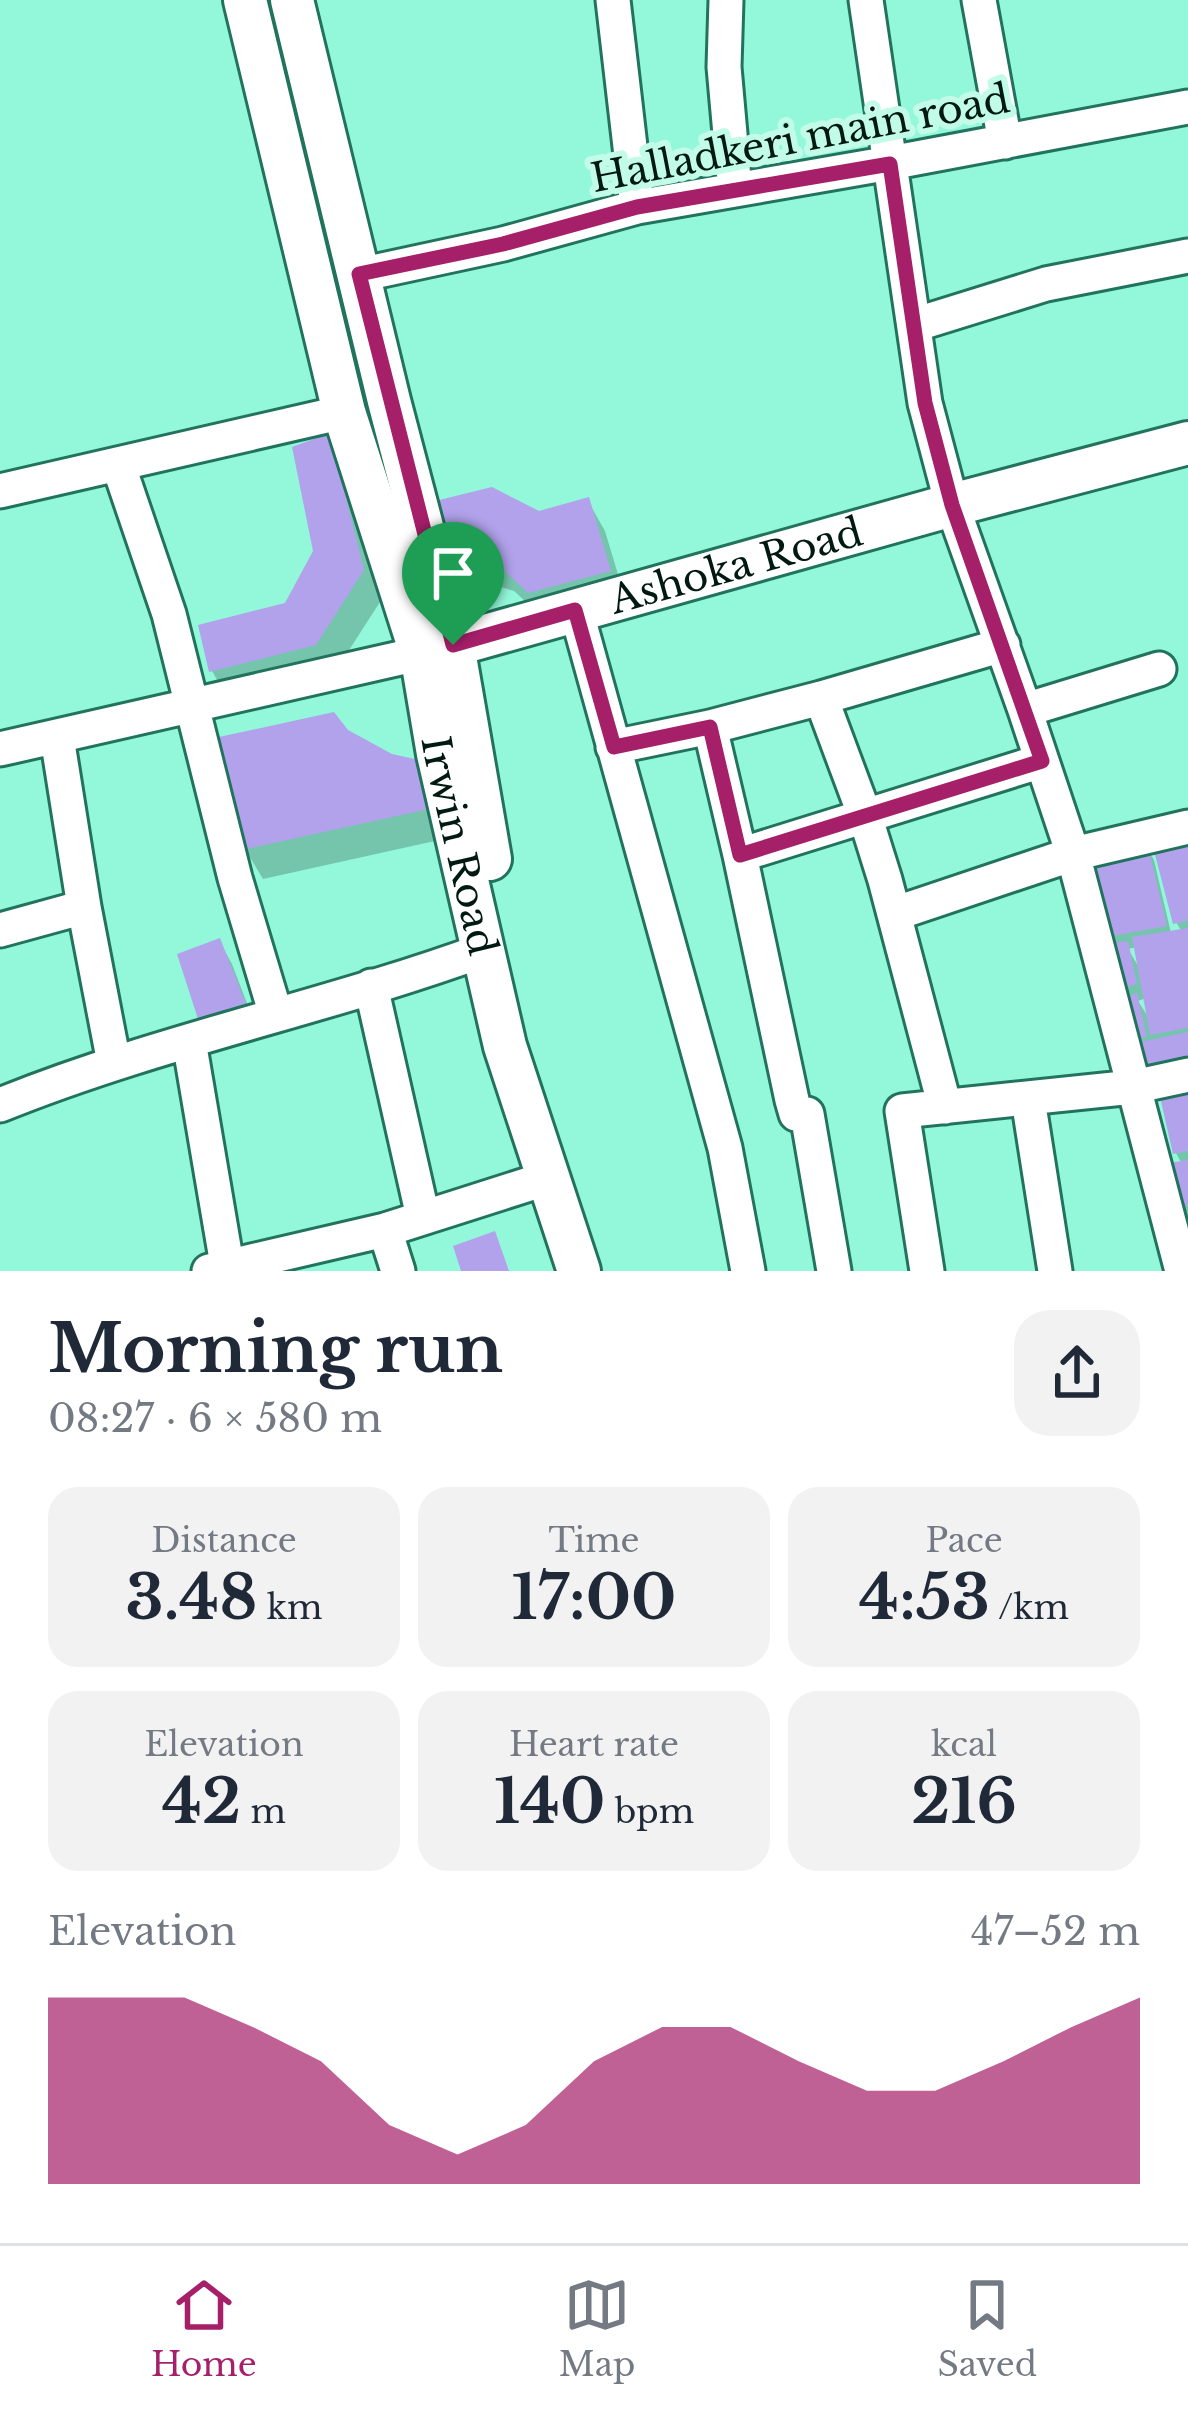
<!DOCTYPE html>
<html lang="en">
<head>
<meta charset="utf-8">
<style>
	:root { --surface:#fff; --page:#f2f2f3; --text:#1f2937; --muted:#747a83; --line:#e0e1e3; --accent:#a61f69 }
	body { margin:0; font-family:"Libre Baskerville",serif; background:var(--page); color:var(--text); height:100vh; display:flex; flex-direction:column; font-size:45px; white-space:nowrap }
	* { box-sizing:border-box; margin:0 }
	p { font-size:39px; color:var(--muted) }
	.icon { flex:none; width:66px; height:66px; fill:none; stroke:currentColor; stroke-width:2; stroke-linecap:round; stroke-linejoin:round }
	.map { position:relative; height:1271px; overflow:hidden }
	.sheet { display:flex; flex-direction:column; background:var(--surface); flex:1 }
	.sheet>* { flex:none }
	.pin { position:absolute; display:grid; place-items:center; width:102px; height:102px; color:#fff; margin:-123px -51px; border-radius:50% 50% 50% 0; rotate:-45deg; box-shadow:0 0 12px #0007 }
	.pin .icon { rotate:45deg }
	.round { display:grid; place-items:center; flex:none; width:126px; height:126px; border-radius:36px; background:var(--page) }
	.overview { display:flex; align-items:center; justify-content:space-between; height:204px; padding:0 48px }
	h1 { font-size:66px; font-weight:700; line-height:90px }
	.stats { display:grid; grid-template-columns:repeat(3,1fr); gap:18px; height:204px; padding:12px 48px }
	.stats div { display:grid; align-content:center; border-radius:30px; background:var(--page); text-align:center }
	.stats b { font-size:60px; font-weight:700 }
	.stats small { font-size:33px; font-weight:400 }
	.stats p { font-size:33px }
	.chart { height:336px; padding:24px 48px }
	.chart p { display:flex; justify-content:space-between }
	.chart svg { width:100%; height:216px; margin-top:12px; fill:var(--accent); opacity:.7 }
	.menu { display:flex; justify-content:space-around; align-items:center; height:168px; border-top:3px solid var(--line); background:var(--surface); font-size:33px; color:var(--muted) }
	.menu a { display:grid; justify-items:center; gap:6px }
	.menu .on { color:var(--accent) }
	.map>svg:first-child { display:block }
	.shadow { fill:#0003; fill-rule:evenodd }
	.building { fill:#b1a2eb }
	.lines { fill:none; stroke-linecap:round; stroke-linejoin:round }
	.minor-casing { stroke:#22735e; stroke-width:39 }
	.major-casing { stroke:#22735e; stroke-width:48 }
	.minor { stroke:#fff; stroke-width:33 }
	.major { stroke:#fff; stroke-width:42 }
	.route-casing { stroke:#fff; stroke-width:24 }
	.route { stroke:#a61f69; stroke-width:15 }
	.labels { text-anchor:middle; stroke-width:12; stroke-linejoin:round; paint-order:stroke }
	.street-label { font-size:39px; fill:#001911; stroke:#c3fbe9 }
</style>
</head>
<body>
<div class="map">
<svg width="1188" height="1271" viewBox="0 0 1188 1271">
	<rect width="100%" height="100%" fill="#93f7d9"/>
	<path class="shadow" d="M328,437L346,467L380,602L333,675L229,701L212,671L287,606L317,552Z
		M588,501L605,531L626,601L548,622L514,591L465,576L447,544Z
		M346,732L391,757L413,762L431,793L444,839L263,879L245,849Z
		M1188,837V1222L1177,1224L1182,1164L1176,1153L1162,1090L1139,1077L1104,937L1145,845L1154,860L1171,933L1182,932L1176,922ZM1137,947L1140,969L1128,949ZM1146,998L1150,1020L1138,1001Z
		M219,941L232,964L256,1027L214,1041L201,1018L181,956Z"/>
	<path class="building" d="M330,433L364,570L316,645L209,672L198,625L285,603L313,551L292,447Z
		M492,487L539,511L589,497L611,571L528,593L494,561L444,546L431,502Z
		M334,712L348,730L392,754L415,759L429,809L242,850L219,737Z
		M1188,834V921L1173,924L1152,843Z
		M1147,842L1167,926L1101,938L1078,859Z
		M1188,928V1028L1150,1035L1132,937Z
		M220,938L246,1004L198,1019L177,954Z
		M1128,941L1137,984L1114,991L1103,944Z
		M1137,993L1147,1037L1127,1041L1115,1001Z
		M1188,1032V1069L1136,1078L1126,1045Z
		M1188,1081V1151L1173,1154L1158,1088Z
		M1188,1160V1205L1166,1210L1156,1165Z
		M495,1231L509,1271H461L453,1246Z"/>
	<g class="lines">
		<defs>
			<path id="minor" d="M613,0L637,207
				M726,0L724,67L735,190
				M866,0L925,403L952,505L1025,710L1073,854L1182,1271
				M979,0L1005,142
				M359,275L503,244L637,207L890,163L1188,107
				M914,325L1046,284L1188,256
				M118,464L169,614L235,878L276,1015
				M0,491L344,412
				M576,610L725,1148L748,1271
				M1025,710L1159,669
				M710,727L740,855L792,1100L796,1114H807L834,1271
				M57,737L84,907L114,1063
				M613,747L710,727L821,698
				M0,749L440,649
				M740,855L1042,761
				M894,914L1073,854L1188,827
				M0,930L84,907
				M371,986L423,1217
				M189,1041L227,1265
				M1028,1099L1055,1271
				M0,1105C158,1041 325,1008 484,950
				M945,1107L885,880L865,816L821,698L1003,645
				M385,1230L398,1271
				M209,1271L385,1230L548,1178
				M927,1271L902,1111L1133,1087L1188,1075"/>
			<g id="major">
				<path id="s1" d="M245,0L344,412L421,653L438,754L505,1046L579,1271"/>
				<path d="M292,0L389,401L453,645L490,859"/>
				<path id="s2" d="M453,645L952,505L1188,443"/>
			</g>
		</defs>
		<use href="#minor" class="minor-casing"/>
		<use href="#major" class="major-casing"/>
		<use href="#minor" class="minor"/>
		<use href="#major" class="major"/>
	</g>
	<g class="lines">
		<defs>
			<path id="route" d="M890,164L925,403L952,505L1042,761L740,855L710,727L614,747L575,610L453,645L359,274L503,244L637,207Z"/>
		</defs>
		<use href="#route" class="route-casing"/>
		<use href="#route" class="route"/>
	</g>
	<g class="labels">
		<g class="street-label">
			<text transform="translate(800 138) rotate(-11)" y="14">Halladkeri main road</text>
			<text dy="14" stroke="none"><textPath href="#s2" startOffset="294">Ashoka Road</textPath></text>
			<text dy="14" stroke="none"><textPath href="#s1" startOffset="873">Irwin Road</textPath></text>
		</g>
	</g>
</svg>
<div class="pin" style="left:453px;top:645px;background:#1e9e55"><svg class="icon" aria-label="arrive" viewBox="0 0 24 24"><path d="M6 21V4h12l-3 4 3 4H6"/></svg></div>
</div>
<section class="sheet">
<div class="overview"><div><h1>Morning run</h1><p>08:27 · 6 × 580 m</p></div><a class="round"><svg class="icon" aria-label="share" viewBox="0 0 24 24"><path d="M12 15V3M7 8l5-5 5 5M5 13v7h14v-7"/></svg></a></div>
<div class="stats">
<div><p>Distance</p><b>3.48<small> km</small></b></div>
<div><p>Time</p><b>17:00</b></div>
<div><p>Pace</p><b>4:53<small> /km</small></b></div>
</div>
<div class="stats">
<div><p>Elevation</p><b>42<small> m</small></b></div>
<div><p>Heart rate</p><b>140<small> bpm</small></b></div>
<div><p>kcal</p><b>216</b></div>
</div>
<div class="chart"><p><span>Elevation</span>47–52 m</p>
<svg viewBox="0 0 160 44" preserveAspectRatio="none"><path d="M0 44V6L10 6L20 6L30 12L40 19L50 32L60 38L70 32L80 19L90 12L100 12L110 19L120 25L130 25L140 19L150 12L160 6V44z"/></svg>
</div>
</section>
<nav class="menu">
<a class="on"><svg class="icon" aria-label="home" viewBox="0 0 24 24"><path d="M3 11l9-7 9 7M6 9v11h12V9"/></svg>Home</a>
<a><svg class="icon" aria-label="map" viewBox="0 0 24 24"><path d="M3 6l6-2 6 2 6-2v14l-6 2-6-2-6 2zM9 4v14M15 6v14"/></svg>Map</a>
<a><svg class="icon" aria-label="saved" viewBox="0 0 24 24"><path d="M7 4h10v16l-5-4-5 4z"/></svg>Saved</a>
</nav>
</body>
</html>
